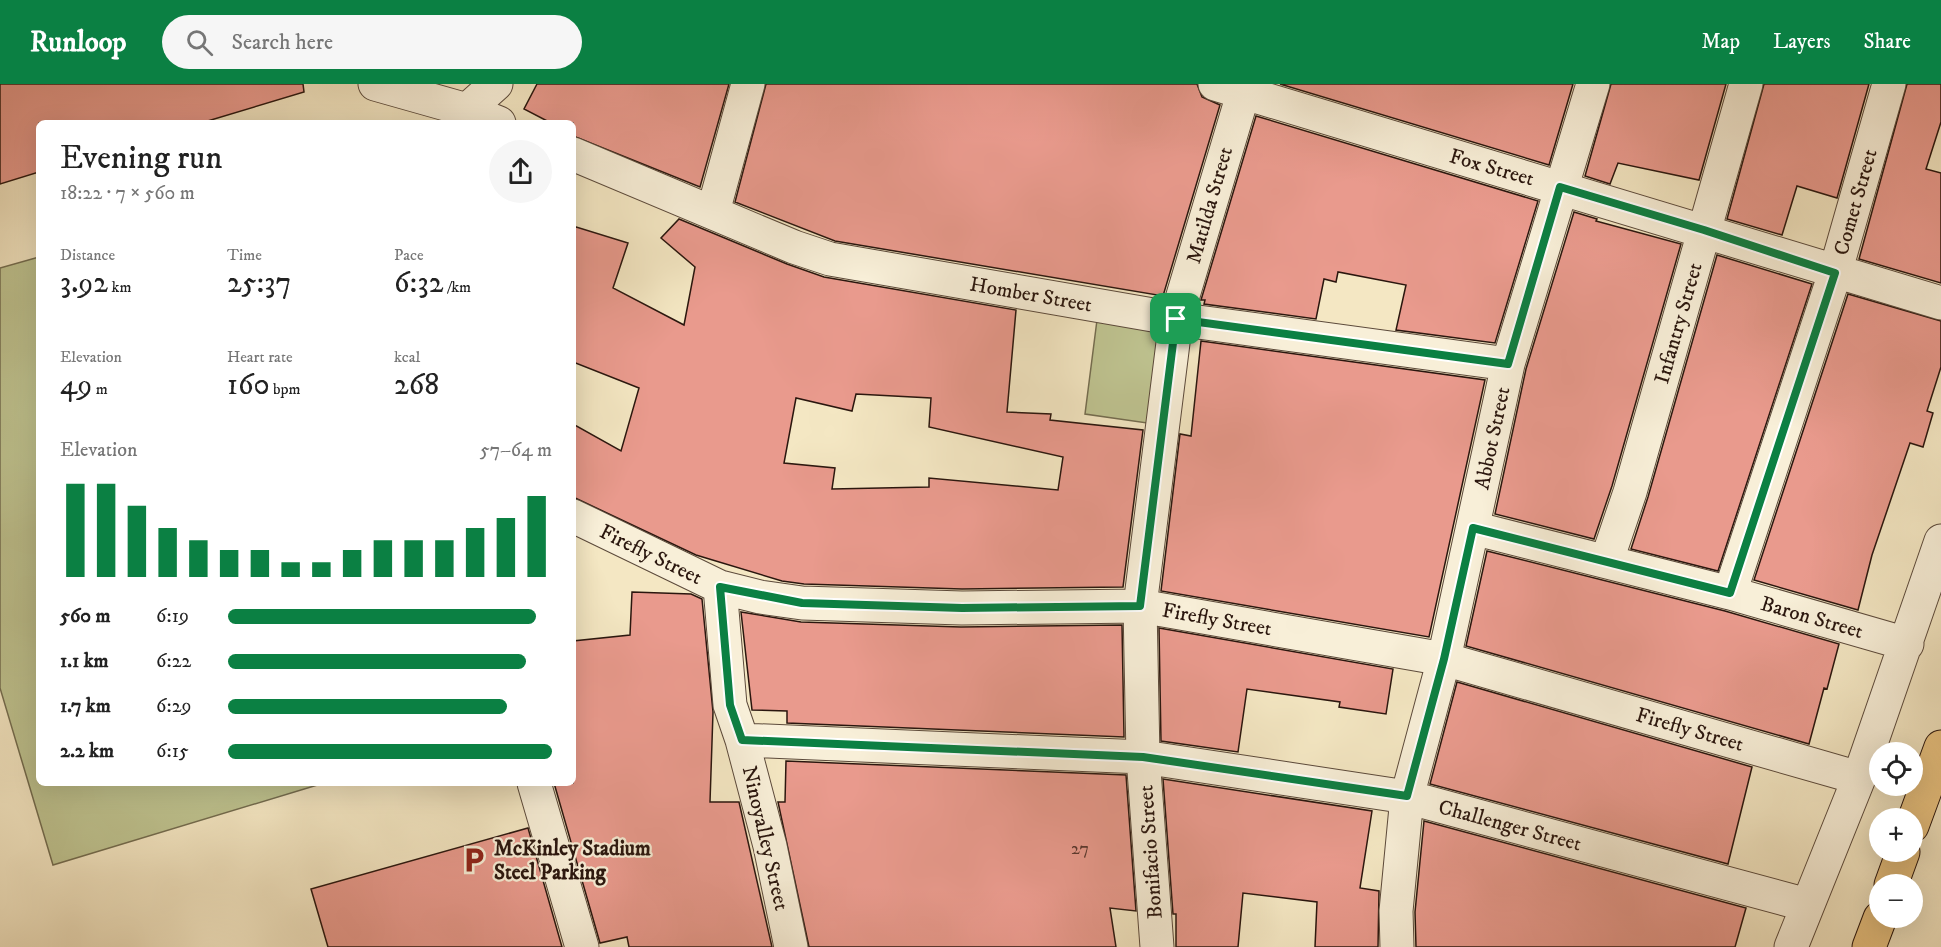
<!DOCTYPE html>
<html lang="en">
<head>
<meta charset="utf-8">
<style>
	:root { --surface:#fff; --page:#f6f6f6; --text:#222; --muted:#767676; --accent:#0b8043 }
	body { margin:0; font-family:"IM FELL DW Pica",serif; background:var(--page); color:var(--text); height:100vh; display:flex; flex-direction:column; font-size:22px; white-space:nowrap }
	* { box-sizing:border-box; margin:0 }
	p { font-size:20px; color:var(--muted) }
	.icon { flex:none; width:33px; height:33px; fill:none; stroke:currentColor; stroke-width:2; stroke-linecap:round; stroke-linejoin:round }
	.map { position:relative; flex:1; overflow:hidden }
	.panel { position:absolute; left:36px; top:36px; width:540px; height:666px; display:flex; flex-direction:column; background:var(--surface); border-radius:9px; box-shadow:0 6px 24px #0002 }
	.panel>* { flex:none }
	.controls { position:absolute; left:1869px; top:658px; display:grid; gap:12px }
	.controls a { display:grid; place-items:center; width:54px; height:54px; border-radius:50%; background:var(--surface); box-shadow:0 6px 24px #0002; font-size:30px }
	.pin { position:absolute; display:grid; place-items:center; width:51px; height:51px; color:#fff; margin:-26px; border-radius:12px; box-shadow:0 3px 9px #0006 }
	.round { display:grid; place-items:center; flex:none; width:63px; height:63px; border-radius:32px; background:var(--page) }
	.headline { display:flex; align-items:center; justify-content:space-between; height:102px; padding:0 24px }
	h1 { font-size:33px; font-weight:600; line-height:45px }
	.metrics { display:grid; grid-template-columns:repeat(3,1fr); gap:9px; height:102px; padding:6px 24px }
	.metrics div { display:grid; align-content:center }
	.metrics b { font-size:30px; font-weight:600 }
	.metrics small { font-size:16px; font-weight:400 }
	.metrics p { font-size:16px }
	.chart { height:168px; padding:12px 24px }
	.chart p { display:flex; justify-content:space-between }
	.chart svg { width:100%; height:108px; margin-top:6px; stroke:var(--accent); stroke-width:6 }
	ul { padding:0 24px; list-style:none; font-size:20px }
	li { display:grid; grid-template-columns:96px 72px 1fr; align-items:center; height:45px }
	li i { height:15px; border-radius:8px; background:var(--accent) }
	header { display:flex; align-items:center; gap:36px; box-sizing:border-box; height:84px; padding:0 30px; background:var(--accent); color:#fff }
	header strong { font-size:28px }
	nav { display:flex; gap:33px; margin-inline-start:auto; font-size:21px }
	.search { width:420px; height:54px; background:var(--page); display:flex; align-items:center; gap:15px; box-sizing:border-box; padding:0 21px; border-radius:33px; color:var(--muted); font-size:22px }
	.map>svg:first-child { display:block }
	.green { fill:#bfc491; stroke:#746d50; stroke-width:1.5 }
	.building { fill:#e99a8d; stroke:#2a160e; stroke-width:1.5; fill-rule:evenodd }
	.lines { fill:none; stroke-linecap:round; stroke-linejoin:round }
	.street-casing { stroke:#5c4a3b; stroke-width:35 }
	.primary-casing { stroke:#2a160e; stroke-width:35 }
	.street { stroke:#f8efd8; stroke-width:33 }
	.primary { stroke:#eac482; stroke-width:33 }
	.route-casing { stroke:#fff; stroke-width:12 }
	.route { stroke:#0b8043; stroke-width:8 }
	.labels { text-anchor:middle; stroke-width:4.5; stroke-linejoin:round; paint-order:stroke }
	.number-label { font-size:18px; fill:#5a372e }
	.street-label { font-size:21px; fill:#2a160e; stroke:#f8efd8 }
	.poi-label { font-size:21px; font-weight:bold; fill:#2a160e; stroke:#f8efd8; text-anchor:start }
</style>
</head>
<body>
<header>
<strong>Runloop</strong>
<div class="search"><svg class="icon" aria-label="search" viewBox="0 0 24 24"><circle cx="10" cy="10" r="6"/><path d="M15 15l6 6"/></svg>Search here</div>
<nav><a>Map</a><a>Layers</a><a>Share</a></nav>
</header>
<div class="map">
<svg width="1941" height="863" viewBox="0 0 1941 863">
	<rect width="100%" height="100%" fill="#f4e7c3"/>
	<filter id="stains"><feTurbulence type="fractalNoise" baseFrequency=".00333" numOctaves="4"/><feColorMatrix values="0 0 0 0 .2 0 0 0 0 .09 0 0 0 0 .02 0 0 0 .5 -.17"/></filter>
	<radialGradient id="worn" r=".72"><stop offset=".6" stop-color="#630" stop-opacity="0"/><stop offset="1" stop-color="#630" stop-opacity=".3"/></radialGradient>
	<path class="green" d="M39,173V699H324L53,781L0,604V184Z
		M1097,236L1168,247L1154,340L1085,330Z"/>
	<path class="building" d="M0,0H303L304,8L201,39H39V88L0,100Z
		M537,0H729L700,103L573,52V39H551L524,25Z
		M766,0H1197L1202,13L1220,21L1163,212L835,157L735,118Z
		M1280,0H1573L1549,81Z
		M1611,0H1726L1699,96L1618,79L1610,100L1585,92Z
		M1764,0H1869L1837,114L1797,102L1782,151L1727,135Z
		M1907,0H1941V38L1926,85L1941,89V199L1859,175Z
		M1256,32L1538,117L1495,259L1396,246L1406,201L1338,188L1336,198L1324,195L1316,235L1204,220L1205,216H1201Z
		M1574,128L1597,135L1596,137L1681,160L1612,402L1594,455L1495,430L1526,285Z
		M679,135L787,180L824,193L1016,226L1007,328L1051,330L1050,336L1143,346L1123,503L962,505L804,500L782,497L696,471L573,413V340L621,367L639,304L573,278V142L628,159L613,204L684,241L695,183L661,154ZM856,310L931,314L929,343L1063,373L1058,406L929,394V403L832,405L835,384L784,379L796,314L852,327Z
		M1717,171L1812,200L1718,487L1631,465L1648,413Z
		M1848,210L1941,237V283L1927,327L1933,329L1923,363L1910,359L1872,471L1858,526L1754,496Z
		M1201,257L1485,296L1429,553L1161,507L1180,350L1191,352Z
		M1487,467L1725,527L1839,560L1827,605L1824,604L1809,660L1466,562Z
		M632,508L691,510L702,515L713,628L710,718H739L772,863H629L627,853L600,859L554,699H573V557L630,551Z
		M741,528L801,538L961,543L1122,541L1124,653L787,639V627L752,626Z
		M1159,544L1393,585L1386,630L1339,623L1340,618L1247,605L1238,668L1161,657Z
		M1457,598L1752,683L1728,780L1430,700Z
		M786,677L1126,691L1136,827L1110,824L1116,863H809L778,718H785Z
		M1163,695L1372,727L1360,804L1379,807L1378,863H1315L1317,818L1243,809L1238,863H1176V830H1173Z
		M1424,737L1746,824L1735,863H1416L1415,828Z
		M528,744L562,863H328L311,805Z"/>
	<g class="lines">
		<defs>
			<path id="street" d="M375,0L467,26L499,39
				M1215,0L1941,219
				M467,26L496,0
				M573,70L794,163L830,175L1176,235L1508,280
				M713,128L748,0
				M573,432L720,503L760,513L802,519L962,524L1140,522L1444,575L1859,694
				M1473,444L1730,509L1907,560
				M1607,476L1630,408L1746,0
				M720,503L730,621L742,656L770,762L791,863
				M1730,509L1835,189L1889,0
				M742,656L1143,673L1407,713L1807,821
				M534,699L582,863
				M1157,863L1143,673L1140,522L1176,235L1246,0
				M1397,863L1396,827L1407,713L1444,575L1508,280L1593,0
				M1791,863L1859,694L1941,457"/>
			<path id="primary" d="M1912,742L1941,663
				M1891,801L1903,768
				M1869,863L1880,834"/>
		</defs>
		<use href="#street" class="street-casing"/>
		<use href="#primary" class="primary-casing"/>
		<use href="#street" class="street"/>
		<use href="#primary" class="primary"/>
	</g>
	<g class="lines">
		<defs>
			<path id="route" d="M1560,103L1704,146L1835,189L1730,509L1473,444L1444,575L1407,712L1143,673L742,656L730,621L720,503L802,519L962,524L1140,522L1176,235L1508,280Z"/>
		</defs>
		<use href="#route" class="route-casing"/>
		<use href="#route" class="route"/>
	</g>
	<defs>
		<symbol id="parking-bare" viewBox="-9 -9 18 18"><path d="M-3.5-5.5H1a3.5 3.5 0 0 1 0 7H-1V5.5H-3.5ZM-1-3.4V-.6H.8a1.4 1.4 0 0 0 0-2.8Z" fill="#8f2418" stroke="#f8efd8" stroke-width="2.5" paint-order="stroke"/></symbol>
	</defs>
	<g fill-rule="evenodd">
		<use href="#parking-bare" x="455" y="757" width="38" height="38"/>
	</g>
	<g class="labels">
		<g class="number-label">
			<text x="1080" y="770">27</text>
		</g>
		<g class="street-label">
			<text transform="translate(1492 83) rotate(16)" y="7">Fox Street</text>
			<text transform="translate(1855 118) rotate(-74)" y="7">Comet Street</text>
			<text transform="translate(1209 121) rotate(-74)" y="7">Matilda Street</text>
			<text transform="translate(1031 210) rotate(10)" y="7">Homber Street</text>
			<text transform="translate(1678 239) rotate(-74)" y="7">Infantry Street</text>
			<text transform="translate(1492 354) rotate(-78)" y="7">Abbot Street</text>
			<text transform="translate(651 470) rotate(26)" y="7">Firefly Street</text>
			<text transform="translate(1812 533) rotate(16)" y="7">Baron Street</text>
			<text transform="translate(1217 535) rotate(10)" y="7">Firefly Street</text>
			<text transform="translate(1690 645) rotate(16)" y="7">Firefly Street</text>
			<text transform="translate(1510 741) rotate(15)" y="7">Challenger Street</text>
			<text transform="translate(766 754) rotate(77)" y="7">Ninoyalley Street</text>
			<text transform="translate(1150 768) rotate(-94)" y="7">Bonifacio Street</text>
		</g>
		<g class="poi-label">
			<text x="494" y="771">McKinley Stadium<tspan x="494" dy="24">Steel Parking</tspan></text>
		</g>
	</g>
	<rect width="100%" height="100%" filter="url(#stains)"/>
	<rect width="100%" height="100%" fill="url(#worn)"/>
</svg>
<div class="controls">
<a><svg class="icon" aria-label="locate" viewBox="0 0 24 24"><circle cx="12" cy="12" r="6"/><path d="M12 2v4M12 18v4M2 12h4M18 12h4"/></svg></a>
<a>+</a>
<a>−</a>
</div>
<div class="pin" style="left:1176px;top:235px;background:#1e9e55"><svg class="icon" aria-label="arrive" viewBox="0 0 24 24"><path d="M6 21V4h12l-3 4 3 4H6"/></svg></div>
<section class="panel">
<div class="headline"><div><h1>Evening run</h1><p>18:22 · 7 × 560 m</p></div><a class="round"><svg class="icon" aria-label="share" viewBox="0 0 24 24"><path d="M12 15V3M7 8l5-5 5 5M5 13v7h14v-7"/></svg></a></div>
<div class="metrics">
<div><p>Distance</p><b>3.92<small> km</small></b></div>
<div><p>Time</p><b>25:37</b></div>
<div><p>Pace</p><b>6:32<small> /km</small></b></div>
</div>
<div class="metrics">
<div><p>Elevation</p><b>49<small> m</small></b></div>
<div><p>Heart rate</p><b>160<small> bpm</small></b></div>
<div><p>kcal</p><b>268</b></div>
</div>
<div class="chart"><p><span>Elevation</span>57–64 m</p>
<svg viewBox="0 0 160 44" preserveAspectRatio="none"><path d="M5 44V6M15 44V6M25 44V15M35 44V24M45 44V29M55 44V33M65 44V33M75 44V38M85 44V38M95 44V33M105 44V29M115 44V29M125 44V29M135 44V24M145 44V20M155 44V11"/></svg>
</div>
<ul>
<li><b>560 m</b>6:19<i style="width:95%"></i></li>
<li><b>1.1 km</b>6:22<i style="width:92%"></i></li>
<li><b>1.7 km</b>6:29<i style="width:86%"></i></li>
<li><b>2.2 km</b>6:15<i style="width:100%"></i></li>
</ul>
</section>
</div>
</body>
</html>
